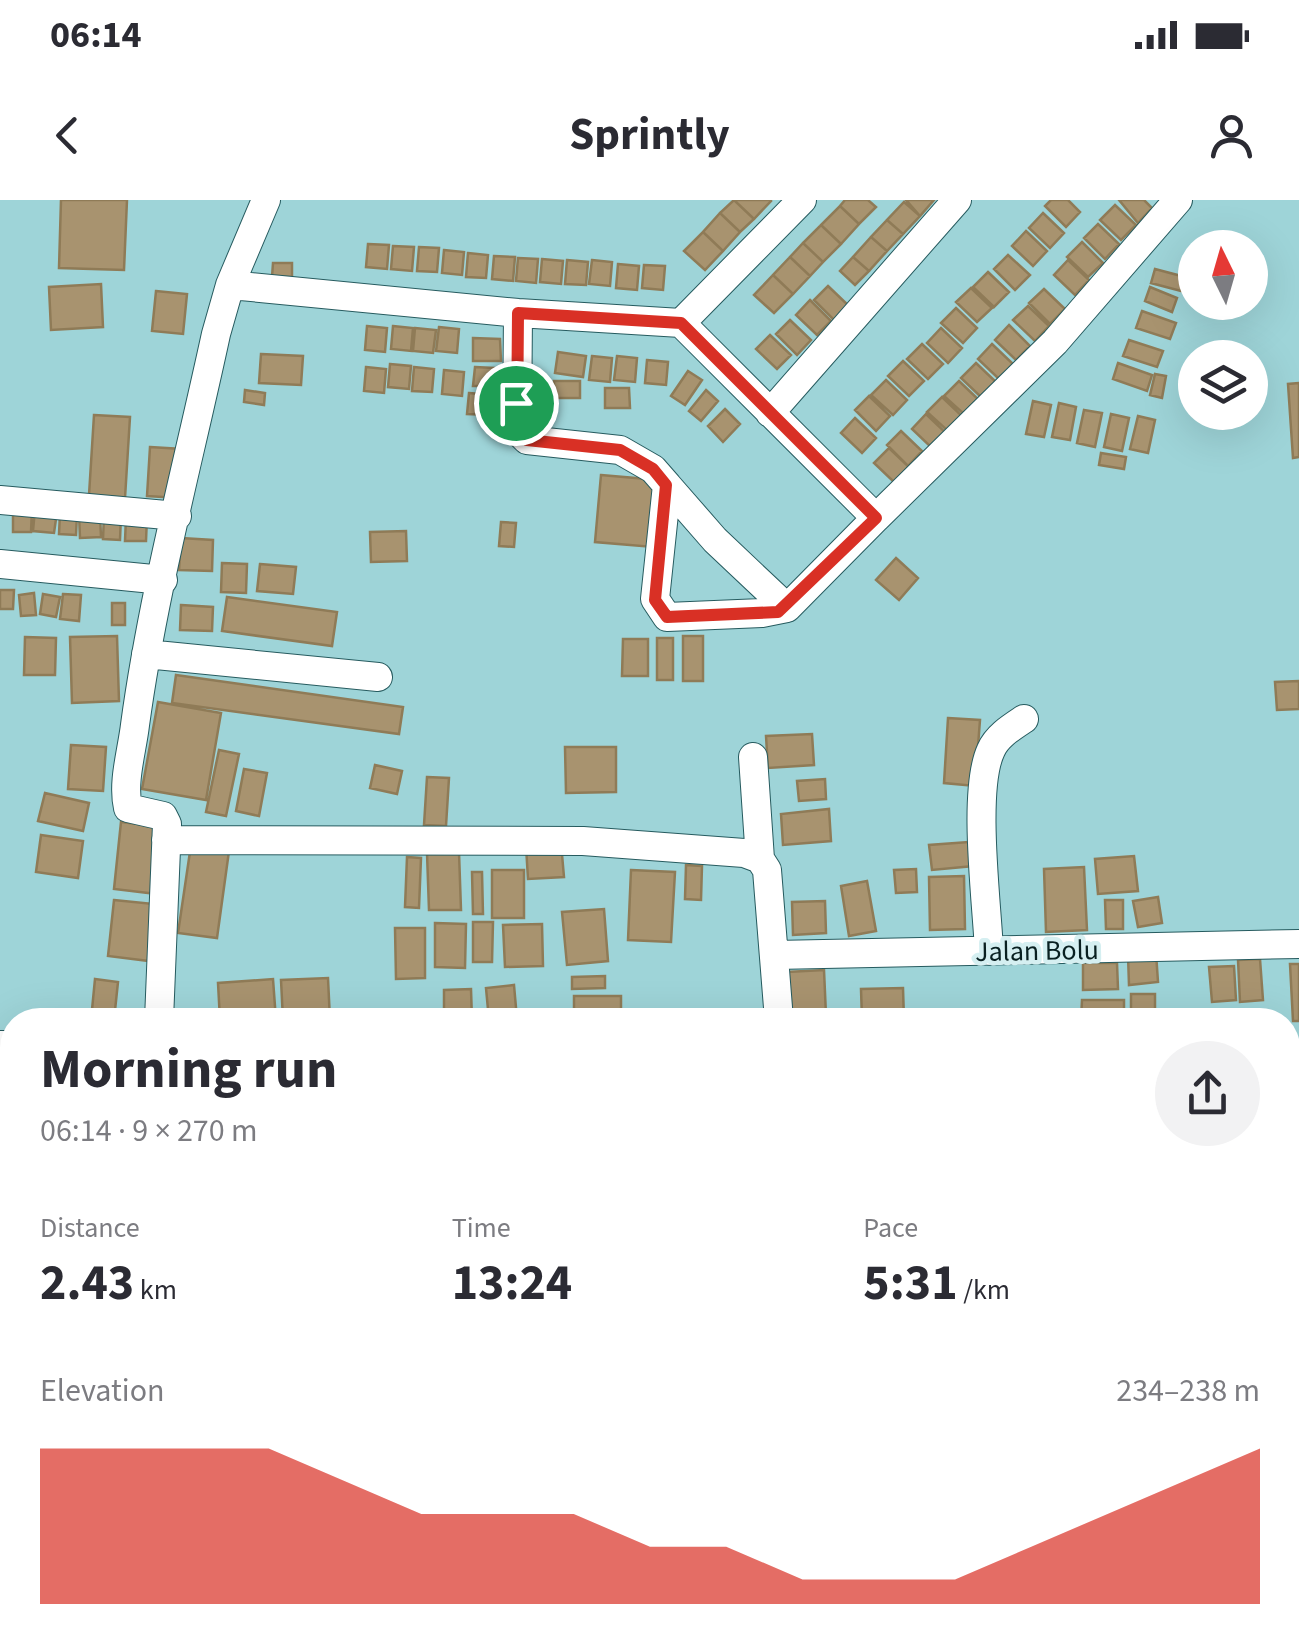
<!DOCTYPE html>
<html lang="en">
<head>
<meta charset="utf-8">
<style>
	:root { --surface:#fff; --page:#f2f2f3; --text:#2b2b33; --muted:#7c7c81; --accent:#d93025 }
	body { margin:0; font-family:"Source Sans 3",sans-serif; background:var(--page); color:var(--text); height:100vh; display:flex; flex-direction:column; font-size:38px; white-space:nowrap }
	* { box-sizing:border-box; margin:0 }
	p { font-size:32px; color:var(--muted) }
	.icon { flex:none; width:55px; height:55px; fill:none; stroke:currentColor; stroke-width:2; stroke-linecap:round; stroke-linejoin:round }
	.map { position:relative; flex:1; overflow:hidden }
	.sheet { position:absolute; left:0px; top:808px; width:1300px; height:642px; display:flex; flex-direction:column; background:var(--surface); border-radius:40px 40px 0 0; box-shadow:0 10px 40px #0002 }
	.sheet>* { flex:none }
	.needle { width:65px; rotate:355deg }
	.fabs { position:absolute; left:1178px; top:30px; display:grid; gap:20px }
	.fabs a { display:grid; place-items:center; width:90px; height:90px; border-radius:50%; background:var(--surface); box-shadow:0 10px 40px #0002; font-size:50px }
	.pin { position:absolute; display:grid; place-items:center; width:85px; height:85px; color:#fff; margin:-42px; border:5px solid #fff; border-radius:50%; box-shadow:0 2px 10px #0007 }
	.round { display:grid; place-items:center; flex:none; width:105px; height:105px; border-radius:52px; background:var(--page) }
	.headline { display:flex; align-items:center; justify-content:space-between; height:170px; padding:0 40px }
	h1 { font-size:55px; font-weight:700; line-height:75px }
	.figures { display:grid; grid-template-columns:repeat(3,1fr); gap:15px; height:170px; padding:10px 40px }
	.figures div { display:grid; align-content:center }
	.figures b { font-size:50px; font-weight:700 }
	.figures small { font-size:28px; font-weight:400 }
	.figures p { font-size:28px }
	.chart { height:280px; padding:20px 40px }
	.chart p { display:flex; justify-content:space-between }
	.chart svg { width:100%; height:180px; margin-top:10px; fill:var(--accent); opacity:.7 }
	.status { display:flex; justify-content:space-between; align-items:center; height:70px; padding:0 50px; background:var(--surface); direction:ltr }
	.status svg { height:28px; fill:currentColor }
	header { display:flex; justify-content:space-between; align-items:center; height:130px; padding:0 40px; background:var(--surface); font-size:45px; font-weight:700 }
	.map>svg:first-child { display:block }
	.building { fill:#a8936f; stroke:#8f7b57; stroke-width:2.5 }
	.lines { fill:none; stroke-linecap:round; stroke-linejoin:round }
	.minor-casing { stroke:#265b5f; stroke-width:30 }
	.minor { stroke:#fff; stroke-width:28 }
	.route-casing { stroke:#fff; stroke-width:20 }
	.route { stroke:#d93025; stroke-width:12 }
	.labels { text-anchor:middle; stroke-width:9; stroke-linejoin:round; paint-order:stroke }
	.street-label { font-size:28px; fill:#092021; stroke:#d5eff1 }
</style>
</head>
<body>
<div class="status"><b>06:14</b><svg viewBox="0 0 49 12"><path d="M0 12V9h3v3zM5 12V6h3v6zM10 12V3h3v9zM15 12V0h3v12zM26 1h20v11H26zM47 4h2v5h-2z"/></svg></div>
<header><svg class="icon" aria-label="back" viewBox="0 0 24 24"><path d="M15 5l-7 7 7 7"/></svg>Sprintly<svg class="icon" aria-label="person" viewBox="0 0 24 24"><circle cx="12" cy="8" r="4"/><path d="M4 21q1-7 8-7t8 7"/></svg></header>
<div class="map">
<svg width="1299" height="1449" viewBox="0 0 1299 1449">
	<rect width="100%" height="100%" fill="#9ed4d8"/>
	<path class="building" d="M61,0H127L124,70L59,68Z
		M734,0L754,19L740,32L720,13Z
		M734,0H770L771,1L754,19Z
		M845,0H868L876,7L859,24L840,6Z
		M906,0H934L920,16Z
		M1051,0H1068L1080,12L1066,27L1045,6Z
		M1119,0H1144L1152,8L1138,23Z
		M904,2L920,16L903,34L887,20Z
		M1115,5L1136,25L1121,40L1100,20Z
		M840,6L859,24L841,44L821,25Z
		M720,13L740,32L723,51L703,32Z
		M1043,13L1064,33L1050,48L1029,28Z
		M887,20L903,34L887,51L871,37Z
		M1098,24L1119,44L1105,59L1084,38Z
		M821,25L841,44L823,62L803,43Z
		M1026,31L1047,51L1033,66L1012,46Z
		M703,32L723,51L705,70L684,51Z
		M871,37L887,51L869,71L853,57Z
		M1082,42L1103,63L1088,77L1067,57Z
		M803,43L823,62L810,76L790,57Z
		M368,44L389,45L387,69L366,67Z
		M393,46L414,47L412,71L391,69Z
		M419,47L439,48L437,72L417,71Z
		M444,50L464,52L462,75L442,73Z
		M468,53L488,55L486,78L466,77Z
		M1008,55L1030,75L1015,90L994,69Z
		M494,56L515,57L513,81L492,79Z
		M790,57L810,76L793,94L773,75Z
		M853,57L869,71L855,85L840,71Z
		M518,58L538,59L536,83L516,81Z
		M542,59L563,61L561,84L540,82Z
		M567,60L588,62L586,85L565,84Z
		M592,60L612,62L610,86L589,84Z
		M1068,60L1089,80L1075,95L1054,75Z
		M273,63H292V77H272Z
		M618,64L639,66L637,90L616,88Z
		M644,65L665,66L663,90L642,88Z
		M1155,69L1185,77L1181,91L1151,83Z
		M988,72L1009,92L994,107L973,87Z
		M773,75L793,94L774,113L754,95Z
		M101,84L103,127L51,130L49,87Z
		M828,86L849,106L835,121L814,100Z
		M1150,87L1177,98L1172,112L1145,101Z
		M971,88L992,108L977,122L956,102Z
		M1044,89L1065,109L1050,124L1029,103Z
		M156,91L187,94L183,134L152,131Z
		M810,100L831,121L817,135L796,115Z
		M1028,106L1049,126L1035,141L1013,120Z
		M956,108L977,128L963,143L941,123Z
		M1142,111L1176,123L1170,139L1136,128Z
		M790,120L811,140L797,155L776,134Z
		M1009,125L1030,146L1016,160L995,140Z
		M367,126L387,128L385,152L365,150Z
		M393,126L413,128L411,151L391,149Z
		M439,127L459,129L457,153L436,151Z
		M415,128L436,130L433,153L413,151Z
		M941,128L962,148L948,163L927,143Z
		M770,135L791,155L777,169L756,149Z
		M473,138L500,139L501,161H473Z
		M1129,140L1163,151L1157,167L1123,156Z
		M922,144L943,164L928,179L907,159Z
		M992,144L1013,164L999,179L978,159Z
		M558,152L586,156L583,177L555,173Z
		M261,154L303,156L301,185L259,183Z
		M592,156L612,158L610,182L589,180Z
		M617,156L637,158L635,182L614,180Z
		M647,160L668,162L666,185L645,183Z
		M903,161L924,181L909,196L888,176Z
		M976,163L997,183L982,198L961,178Z
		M1118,163L1152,175L1147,191L1113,179Z
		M390,164L411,166L409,189L388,187Z
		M366,167L386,169L384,193L364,191Z
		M414,167L434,169L432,192L412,191Z
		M475,167L494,168V186H473Z
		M444,170L464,172L462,196L442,194Z
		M688,171L702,180L685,205L671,196Z
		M1155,174L1166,176L1162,198L1150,195Z
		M886,180L907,200L893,215L871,195Z
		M554,181H580V198H554Z
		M959,181L980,201L966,216L944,196Z
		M1299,183V257L1293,258L1288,184Z
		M605,188H629L630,208H605Z
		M245,190L265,193L264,205L244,202Z
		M706,190L718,201L701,221L689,211Z
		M469,193L492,195L491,215L467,214Z
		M869,196L890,216L876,231L855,210Z
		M942,197L963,217L949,232L927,212Z
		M1033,201L1051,205L1044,237L1026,234Z
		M1059,203L1076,207L1070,240L1052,237Z
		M725,209L740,224L723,242L708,226Z
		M1084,210L1102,213L1095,247L1077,243Z
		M926,214L947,234L933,249L912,229Z
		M1111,214L1129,218L1122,251L1104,247Z
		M94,215L130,217L125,298L89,295Z
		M1138,216L1155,220L1148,253L1130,249Z
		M855,218L876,238L862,253L841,233Z
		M901,231L922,251L908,266L887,245Z
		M150,247L182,249L179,298L147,296Z
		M889,248L910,268L895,283L874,263Z
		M1101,253L1126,257L1124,269L1099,265Z
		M601,275L658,280L653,347L595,342Z
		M13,309H32L31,332H13Z
		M35,309L57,312L54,333L33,331Z
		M60,313L77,314L76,335L59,334Z
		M79,314H100L101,337L80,338Z
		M104,315H121L120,340L103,339Z
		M126,317H147L146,341H125Z
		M501,322L516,323L514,347L499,346Z
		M406,331L407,361L371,362L370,332Z
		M181,338L213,340L212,371L179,370Z
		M896,358L918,378L899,400L876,380Z
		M222,363L247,364L246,393L221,392Z
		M260,364L296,367L293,394L257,391Z
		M0,390H14L13,409H0Z
		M34,393L36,415L21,416L19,395Z
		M43,394L60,397L56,417L40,414Z
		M63,394L81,395L79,421L60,419Z
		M227,397L337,412L332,446L222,431Z
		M112,403H125V425H112Z
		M181,405L213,407L212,431L180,430Z
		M117,436L119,501L72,503L70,437Z
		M683,436H703V481H683Z
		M25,437L56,438L55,475H24Z
		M657,438H673V480H657Z
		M623,439H648V476H622Z
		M176,475L403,507L399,534L172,503Z
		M1299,481V509L1277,510L1275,482Z
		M158,502L221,513L206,600L142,589Z
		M948,518L980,520L975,586L944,583Z
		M812,534L814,565L768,568L766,536Z
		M71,545L106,547L103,591L68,589Z
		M565,547H616V592L566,593Z
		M219,550L239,554L226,616L206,612Z
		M375,565L402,571L397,594L370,588Z
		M244,569L267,573L259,616L236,611Z
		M427,577L449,578L446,626L424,625Z
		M825,579L826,599L799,601L797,581Z
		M45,593L89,603L83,631L38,621Z
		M829,609L831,641L783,645L781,614Z
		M121,622L164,627L157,694L114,689Z
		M41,635L83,641L78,678L36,672Z
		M982,641L984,665L932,670L929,645Z
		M561,643L564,677L528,679L526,646Z
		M191,645L229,651L217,738L178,733Z
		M459,652L461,710H429L427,653Z
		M1134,656L1138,691L1098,694L1095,659Z
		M407,657L421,658L419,708L405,707Z
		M686,665L702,666L701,700L685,699Z
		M1084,667L1087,730L1046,732L1044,669Z
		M916,669L917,692L896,693L894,670Z
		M492,670H524V718H492Z
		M631,670L675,672L671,742L628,740Z
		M472,672H482L483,714H473Z
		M964,676L965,729L930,730L929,677Z
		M867,681L876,731L849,736L841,686Z
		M1158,697L1162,723L1138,727L1133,701Z
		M114,700L164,705L157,762L108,756Z
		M1105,700H1123V729H1106Z
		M825,701L826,733L793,735L792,702Z
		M604,709L608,761L567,765L562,712Z
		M473,722H493L492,762H473Z
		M435,723L466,724L465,768L435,767Z
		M542,724L543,766L505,767L503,725Z
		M395,728H425V778L396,779Z
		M1156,753L1158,782L1129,785L1128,755Z
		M1260,759L1263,800L1240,802L1238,760Z
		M1083,763H1117L1118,789L1083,790Z
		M1290,764H1299V821H1293Z
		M1234,766L1236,800L1212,802L1209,767Z
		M824,770L826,815L789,817L787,772Z
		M605,776V788L572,789V777Z
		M328,778L330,820H283L281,780Z
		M95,779L118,782L114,820H91Z
		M273,779L276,820H220L218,783Z
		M514,785L517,819L489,820L486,788Z
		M903,788L904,820H862L861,789Z
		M471,789L472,820H444V790Z
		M1131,794H1155V820H1131Z
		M574,796H621V820H574Z
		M1082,800H1124V820H1081Z
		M1288,895H1299V924H1288Z
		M1288,927L1299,928V955H1288Z
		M1288,962H1299V992H1288Z
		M0,1169H12V1210L0,1209Z
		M0,1231H12V1267H0Z
		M12,1276V1299H0V1277Z
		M12,1371V1407H4L1,1372Z
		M81,1438H127V1443H81Z
		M682,1438H719L718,1449H681Z
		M810,1438H852L853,1445L812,1449Z
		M600,1441L635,1442V1449H600Z"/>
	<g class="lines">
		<defs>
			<path id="minor" d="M230,85L518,113L681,123L876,318L1055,142L1178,0
				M518,113L517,230L527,240L620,250L653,269L667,285L655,399L667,417L762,413L787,408L876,318
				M681,123L802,0
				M770,213L957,0
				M667,285L715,340L787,408
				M0,300L177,316
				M0,364L163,380
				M146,454L378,477
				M753,557L760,659L767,670L779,820
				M166,640L583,641L744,653L760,659
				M989,751C987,704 972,590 991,550C997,536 1012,527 1024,519
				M775,755L1299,744
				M159,820L167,624L163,616L128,608C122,582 132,551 135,525C153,393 188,264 216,134L230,85L266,0
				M0,845H12
				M1288,1010L1299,1009
				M0,1315L12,1312
				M1288,1325H1299
				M0,1435L12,1436
				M772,1449L773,1438"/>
		</defs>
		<use href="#minor" class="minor-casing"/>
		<use href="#minor" class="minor"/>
	</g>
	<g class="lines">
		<defs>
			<path id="route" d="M518,113L681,123L876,318L778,412L667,417L655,400L666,285L653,269L620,250L527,240L517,230Z"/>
		</defs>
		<use href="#route" class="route-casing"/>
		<use href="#route" class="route"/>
	</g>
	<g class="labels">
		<g class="street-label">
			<text transform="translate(1037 750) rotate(-1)" y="10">Jalan Bolu</text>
		</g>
	</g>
</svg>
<div class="fabs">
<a><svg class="needle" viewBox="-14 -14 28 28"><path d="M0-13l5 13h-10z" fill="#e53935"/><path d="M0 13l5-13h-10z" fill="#7c7c81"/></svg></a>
<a><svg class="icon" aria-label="layers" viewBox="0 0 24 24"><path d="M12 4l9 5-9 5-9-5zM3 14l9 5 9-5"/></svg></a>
</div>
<div class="pin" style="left:516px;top:203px;background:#1e9e55"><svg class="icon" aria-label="arrive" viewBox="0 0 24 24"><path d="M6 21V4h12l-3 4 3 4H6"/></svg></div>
<section class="sheet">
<div class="headline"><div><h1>Morning run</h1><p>06:14 · 9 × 270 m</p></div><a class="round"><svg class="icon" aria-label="share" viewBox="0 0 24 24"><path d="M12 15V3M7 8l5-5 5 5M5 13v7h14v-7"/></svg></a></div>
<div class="figures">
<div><p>Distance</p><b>2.43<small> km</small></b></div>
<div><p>Time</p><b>13:24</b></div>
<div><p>Pace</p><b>5:31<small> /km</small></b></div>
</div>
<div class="chart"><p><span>Elevation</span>234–238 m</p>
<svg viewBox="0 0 160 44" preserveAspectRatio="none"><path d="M0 44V6L10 6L20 6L30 6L40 14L50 22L60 22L70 22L80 30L90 30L100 38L110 38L120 38L130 30L140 22L150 14L160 6V44z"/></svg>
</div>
</section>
</div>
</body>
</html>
